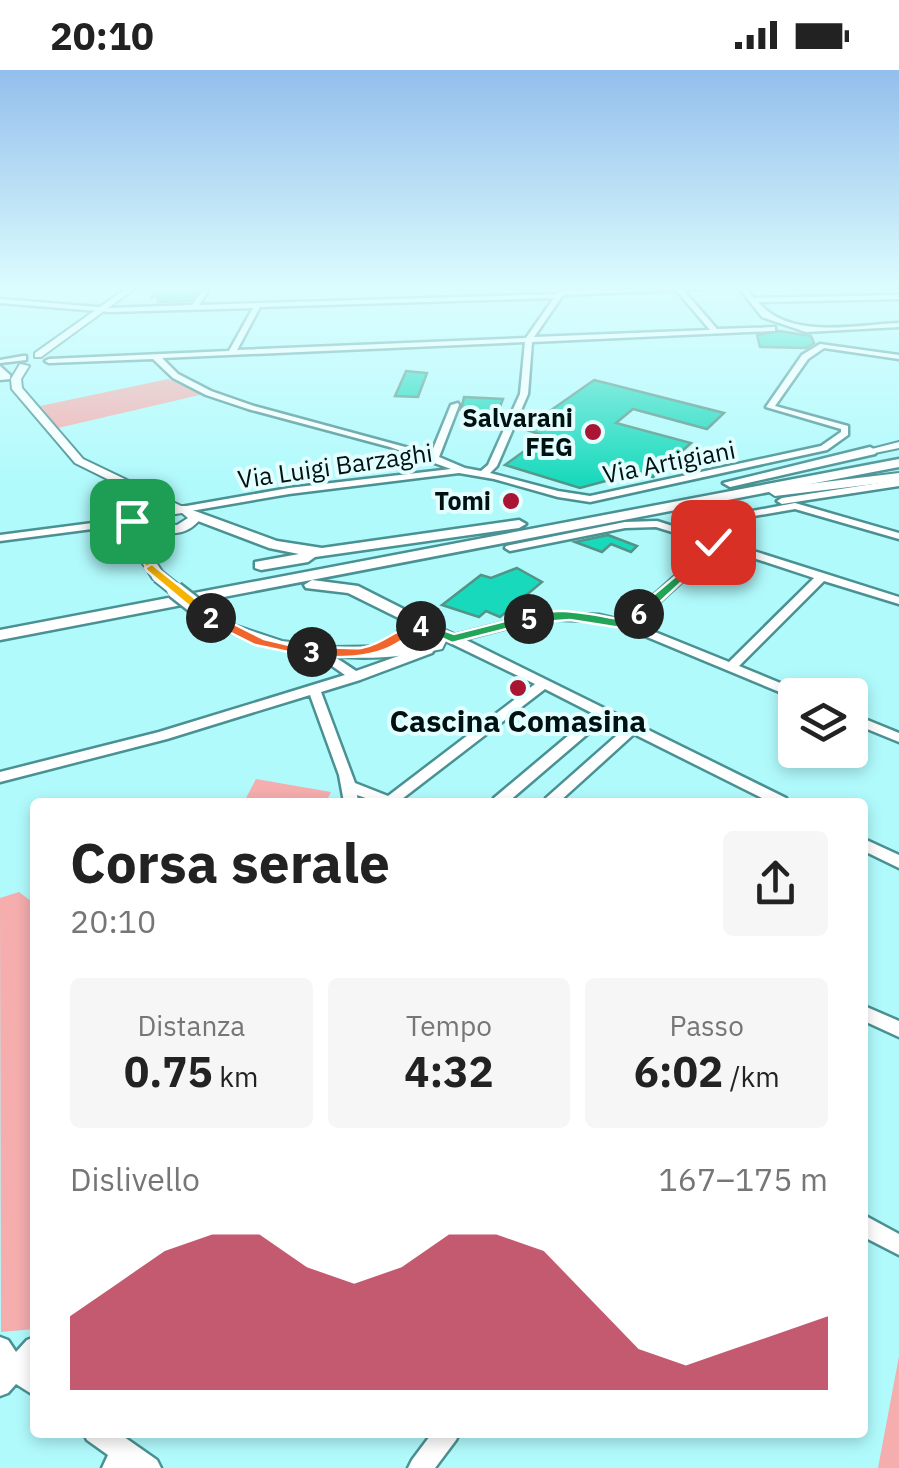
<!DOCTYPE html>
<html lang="it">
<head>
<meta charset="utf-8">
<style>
	:root { --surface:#fff; --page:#f6f6f6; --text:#222; --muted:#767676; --accent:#ab1534 }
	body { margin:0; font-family:"IBM Plex Sans",sans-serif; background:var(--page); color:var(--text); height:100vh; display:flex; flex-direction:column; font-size:38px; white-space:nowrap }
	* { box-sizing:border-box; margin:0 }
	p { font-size:32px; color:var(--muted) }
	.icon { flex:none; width:55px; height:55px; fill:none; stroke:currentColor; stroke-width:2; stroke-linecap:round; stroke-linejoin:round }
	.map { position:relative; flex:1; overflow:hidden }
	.panel { position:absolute; left:30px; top:728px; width:838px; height:640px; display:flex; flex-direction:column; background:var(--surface); border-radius:10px; box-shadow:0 5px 15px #0003 }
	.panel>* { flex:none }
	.buttons { position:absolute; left:778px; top:608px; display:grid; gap:20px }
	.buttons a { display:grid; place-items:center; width:90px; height:90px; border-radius:10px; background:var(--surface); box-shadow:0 5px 15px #0003; font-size:50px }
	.pin { position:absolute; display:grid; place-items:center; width:85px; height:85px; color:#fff; margin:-42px; border-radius:20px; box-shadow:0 5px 15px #0006 }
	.km { position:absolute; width:50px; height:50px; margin:-25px; border-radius:50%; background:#222; color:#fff; font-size:28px; line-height:50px; text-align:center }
	.round { display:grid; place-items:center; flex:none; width:105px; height:105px; border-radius:10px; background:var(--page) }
	.summary { display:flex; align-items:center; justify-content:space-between; height:170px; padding:0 40px }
	h1 { font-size:55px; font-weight:700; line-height:75px }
	.figures { display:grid; grid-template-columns:repeat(3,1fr); gap:15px; height:170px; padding:10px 40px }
	.figures div { display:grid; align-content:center; border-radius:10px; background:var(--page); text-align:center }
	.figures b { font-size:42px; font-weight:700 }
	.figures small { font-size:28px; font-weight:400 }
	.figures p { font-size:28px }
	.chart { height:280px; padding:20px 40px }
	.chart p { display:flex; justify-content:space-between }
	.chart svg { width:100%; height:180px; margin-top:10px; fill:var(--accent); opacity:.7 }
	.status { display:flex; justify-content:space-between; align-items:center; height:70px; padding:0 50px; background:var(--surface); direction:ltr }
	.status svg { height:28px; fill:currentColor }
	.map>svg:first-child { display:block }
	.green { fill:#f5adae }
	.building { fill:#19d9bc; stroke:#529486; stroke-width:2.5 }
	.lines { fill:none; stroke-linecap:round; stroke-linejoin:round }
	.minor-casing { stroke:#4a9193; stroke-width:5 }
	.major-casing { stroke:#4a9193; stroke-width:4 }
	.highway-casing { stroke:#4a9193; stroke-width:5 }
	.minor { fill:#fff; fill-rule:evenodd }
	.major { fill:#fff; fill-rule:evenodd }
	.highway { fill:#fff; fill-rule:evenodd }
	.major-bridge-far1-casing { stroke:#4a9193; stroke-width:16; stroke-linecap:butt }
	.major-bridge-casing { stroke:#4a9193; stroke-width:21; stroke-linecap:butt }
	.major-bridge-far1 { stroke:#fff; stroke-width:12 }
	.major-bridge { stroke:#fff; stroke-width:16 }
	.split-1 { fill:#f5b400; stroke:#fff; stroke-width:2.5 }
	.split-2 { fill:#f5b400; stroke:#fff; stroke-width:2.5 }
	.split-3 { fill:#f0652b; stroke:#fff; stroke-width:2.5 }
	.split-4 { fill:#f0652b; stroke:#fff; stroke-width:2.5 }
	.split-5 { fill:#22a559; stroke:#fff; stroke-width:2.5 }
	.split-6 { fill:#22a559; stroke:#fff; stroke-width:2.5 }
	.split-7 { fill:#22a559; stroke:#fff; stroke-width:2.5 }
	.split-8 { fill:#f5b400; stroke:#fff; stroke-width:2.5 }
	.poi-dot { fill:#ab1534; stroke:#e2fefe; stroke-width:4 }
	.labels { text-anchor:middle; stroke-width:8; stroke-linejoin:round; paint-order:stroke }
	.far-poi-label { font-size:25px; font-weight:bold; fill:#001112; stroke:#e2fefe; text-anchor:end }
	.far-street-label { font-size:25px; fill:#001112; stroke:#e2fefe }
	.poi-label { font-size:30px; font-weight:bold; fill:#001112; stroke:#e2fefe }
</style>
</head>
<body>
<div class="status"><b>20:10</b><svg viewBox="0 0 49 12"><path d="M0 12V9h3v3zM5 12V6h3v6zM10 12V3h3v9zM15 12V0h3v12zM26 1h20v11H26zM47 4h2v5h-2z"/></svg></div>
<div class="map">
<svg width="899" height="1398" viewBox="0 0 899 1398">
	<rect width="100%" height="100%" fill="#b1fafc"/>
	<path class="green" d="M168,309L204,324L58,358L40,336Z
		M256,709L331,722L326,732H244Z
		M19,822L35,834V1259L1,1262L0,828Z
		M899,1286V1398H878Z"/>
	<path class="building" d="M161,217H201L190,231L158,232V227H152Z
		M779,261L811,266L814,273L806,278L760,277L757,265Z
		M406,301L427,303L418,327L395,326Z
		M594,310L724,343L707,359L633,339L616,353L691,373L653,407L639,402L580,418L505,395L545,366L524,359Z
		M464,327L503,329L498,342L461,340Z
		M608,465L637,476L631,482L611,474L602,482L575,472Z
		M517,498L542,512L500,547L486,541L479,547L442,535L481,505L491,508Z"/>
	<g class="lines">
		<defs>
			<path id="minor" d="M205,217H211L199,235L557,224L562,217H568L566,221L706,217L703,219L683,220L717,259L775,257V261H772L532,272L528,324L497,396L490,403L558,421L590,426L821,376L841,362V359L766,337L802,285L820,274L899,285V289L824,278L808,289L775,336L848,356V365L827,380L590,432L558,427L494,409L459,403L289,424L185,442L180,439L181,437L289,418L451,399L390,377L248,339L206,325L173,308L153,289L49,293L45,291L49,289L229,281L253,238L110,242L0,233V229L110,238L192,235ZM676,220L710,260L534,267L563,225ZM554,228L526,268L237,280L260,237ZM525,272L520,324L488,395L481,401L465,398L439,387L459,335L458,333L451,335L431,384L254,336L211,321L178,304L162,288Z
				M738,217H744L754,228L899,225V229L758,232C790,270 854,255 899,253V257L806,262L762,247Z
				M23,286H26V290L0,293V290Z
				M0,296L10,305V309L0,310Z
				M899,410V416L782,434L777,431L782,428Z
				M795,433L899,463V469L795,439L754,446L725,472L899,527V534L824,511L739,596L802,622L804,625H795L794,628L623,557L599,551L542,549L464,569L786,728L788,732H770L634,664L559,732H544L546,728L624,659L605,649L508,732H492L494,728L594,644L545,619L398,732H377L357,725L358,732H344L339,705L310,625L167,669L0,712V702L159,662L345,605L325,591L306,585L304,582L306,579C325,579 340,590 356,601L424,577H432L434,580L432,583L360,610L321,622L355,713L388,726L535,614L448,572L434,563V559H442L455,565L542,543L599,545L625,551L711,474L656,457L625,458L510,481L505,478L506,476L625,452L657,451L716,470L747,442ZM720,477L814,508L729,592L635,554Z
				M131,448L153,451L158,454L153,457L131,454L0,471V465Z
				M850,643L899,663V672L850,652Z
				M862,768L899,785V798L862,780Z
				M862,935L899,951V967L862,950Z
				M862,1144L899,1164V1185L862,1166Z
				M0,1267L8,1270L16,1282L27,1270L35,1267V1294L32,1298L35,1301V1326L16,1314L8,1323L0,1326Z
				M83,1362H117L157,1390L161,1398H102L108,1385L87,1370Z
				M433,1362H460L456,1370L435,1398H408L412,1390Z"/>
			<path id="major" d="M128,217H137L41,287H35V283Z
				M20,294L29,296L21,309L22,318L83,389L181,436H189L201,448C190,463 175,466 158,461L152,486L165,506L163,509H153L138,486L152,443L166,438L75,393L12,319L11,309ZM182,443L188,448L177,455L160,453L163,446Z
				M899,372V378L870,384L864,381Z
				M899,403V411L775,426L769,422L775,418Z
				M207,541L237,556L282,571L332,577L395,576L391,572L401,556L424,552L449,565L442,579C364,597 272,588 202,548L200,545ZM422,561L433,567L431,572L415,575L407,570L412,563Z"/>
			<path id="highway" d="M870,377L877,381L875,384L730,417L723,413Z
				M899,389V397L0,570V560Z
				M195,441L277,471L322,478L519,450L526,454L519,458L315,487L308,492L261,500L255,498V492L299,484L269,478L190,448V442Z
				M312,510L358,516L439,557L431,562L425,561L348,523L306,518L304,515Z"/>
		</defs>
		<use href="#minor" class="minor-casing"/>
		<use href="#major" class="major-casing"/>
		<use href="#highway" class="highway-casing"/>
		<use href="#minor" class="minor"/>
		<use href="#major" class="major"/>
		<use href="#highway" class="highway"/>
		<defs>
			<path id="major-bridge-far1" d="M158,506L178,522"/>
			<path id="major-bridge" d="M175,520L207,545"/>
		</defs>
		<use href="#major-bridge-far1" class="major-bridge-far1-casing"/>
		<use href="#major-bridge" class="major-bridge-casing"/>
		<use href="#major-bridge-far1" class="major-bridge-far1"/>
		<use href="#major-bridge" class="major-bridge"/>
	</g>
	<linearGradient id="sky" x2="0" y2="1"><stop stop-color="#94beec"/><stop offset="0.53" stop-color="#dcfdfe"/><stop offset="1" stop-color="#dcfdfe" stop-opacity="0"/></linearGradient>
	<rect width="899" height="412" fill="url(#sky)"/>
	<path class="split-1" d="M127,449L159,454L152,478L156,501H147L139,478L146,457L127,454Z"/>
	<path class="split-2" d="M152,494L216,545V551H207L147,501L145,498Z"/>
	<path class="split-3" d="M207,545H216L264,569L319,582L312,587L255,575L207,551Z"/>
	<path class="split-4" d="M421,552L428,556L426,559C409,563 400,574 384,580C361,589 336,587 312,587L305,582C320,573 343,580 361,578C384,574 399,556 421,552Z"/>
	<path class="split-5" d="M529,545L536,549L534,552L452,573L415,556L421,552L454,564Z"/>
	<path class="split-6" d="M634,541L646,544L627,559L570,550L529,553L522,549C550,533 594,545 624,550Z"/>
	<path class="split-7" d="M696,489L702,492L700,495L644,547H634V541Z"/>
	<path class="split-8" d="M709,469L723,473L700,495H691L689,492L709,474Z"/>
	<g class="poi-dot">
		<circle cx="593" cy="362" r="10"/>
		<circle cx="511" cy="431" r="10"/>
		<circle cx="518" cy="618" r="10"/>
	</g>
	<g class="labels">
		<g class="far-poi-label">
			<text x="573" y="357">Salvarani<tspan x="573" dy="29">FEG</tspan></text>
			<text x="491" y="440">Tomi</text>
		</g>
		<g class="far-street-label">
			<text transform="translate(669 392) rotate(-11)" y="9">Via Artigiani</text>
			<text transform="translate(335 396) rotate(-8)" y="9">Via Luigi Barzaghi</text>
		</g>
		<g class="poi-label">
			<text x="518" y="662">Cascina Comasina</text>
		</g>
	</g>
</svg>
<div class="buttons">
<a><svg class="icon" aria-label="layers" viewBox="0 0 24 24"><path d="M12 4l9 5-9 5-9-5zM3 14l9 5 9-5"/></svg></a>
</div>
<div class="pin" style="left:132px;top:451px;background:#1e9e55"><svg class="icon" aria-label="arrive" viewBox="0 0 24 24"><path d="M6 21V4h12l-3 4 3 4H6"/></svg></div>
<div class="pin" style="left:713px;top:472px;background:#d93025"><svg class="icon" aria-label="check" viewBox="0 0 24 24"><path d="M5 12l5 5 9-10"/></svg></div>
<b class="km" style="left:211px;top:548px">2</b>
<b class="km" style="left:312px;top:582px">3</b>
<b class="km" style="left:421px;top:556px">4</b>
<b class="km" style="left:529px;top:549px">5</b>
<b class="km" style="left:639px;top:544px">6</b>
<section class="panel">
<div class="summary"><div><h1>Corsa serale</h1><p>20:10</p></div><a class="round"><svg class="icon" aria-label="share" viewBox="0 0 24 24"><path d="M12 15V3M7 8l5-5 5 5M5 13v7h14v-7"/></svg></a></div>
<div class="figures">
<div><p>Distanza</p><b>0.75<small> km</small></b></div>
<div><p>Tempo</p><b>4:32</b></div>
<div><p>Passo</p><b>6:02<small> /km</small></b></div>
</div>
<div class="chart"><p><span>Dislivello</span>167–175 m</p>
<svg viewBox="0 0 160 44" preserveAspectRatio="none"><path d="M0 44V26L10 18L20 10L30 6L40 6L50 14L60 18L70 14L80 6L90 6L100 10L110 22L120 34L130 38L140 34L150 30L160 26V44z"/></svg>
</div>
</section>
</div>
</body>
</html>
